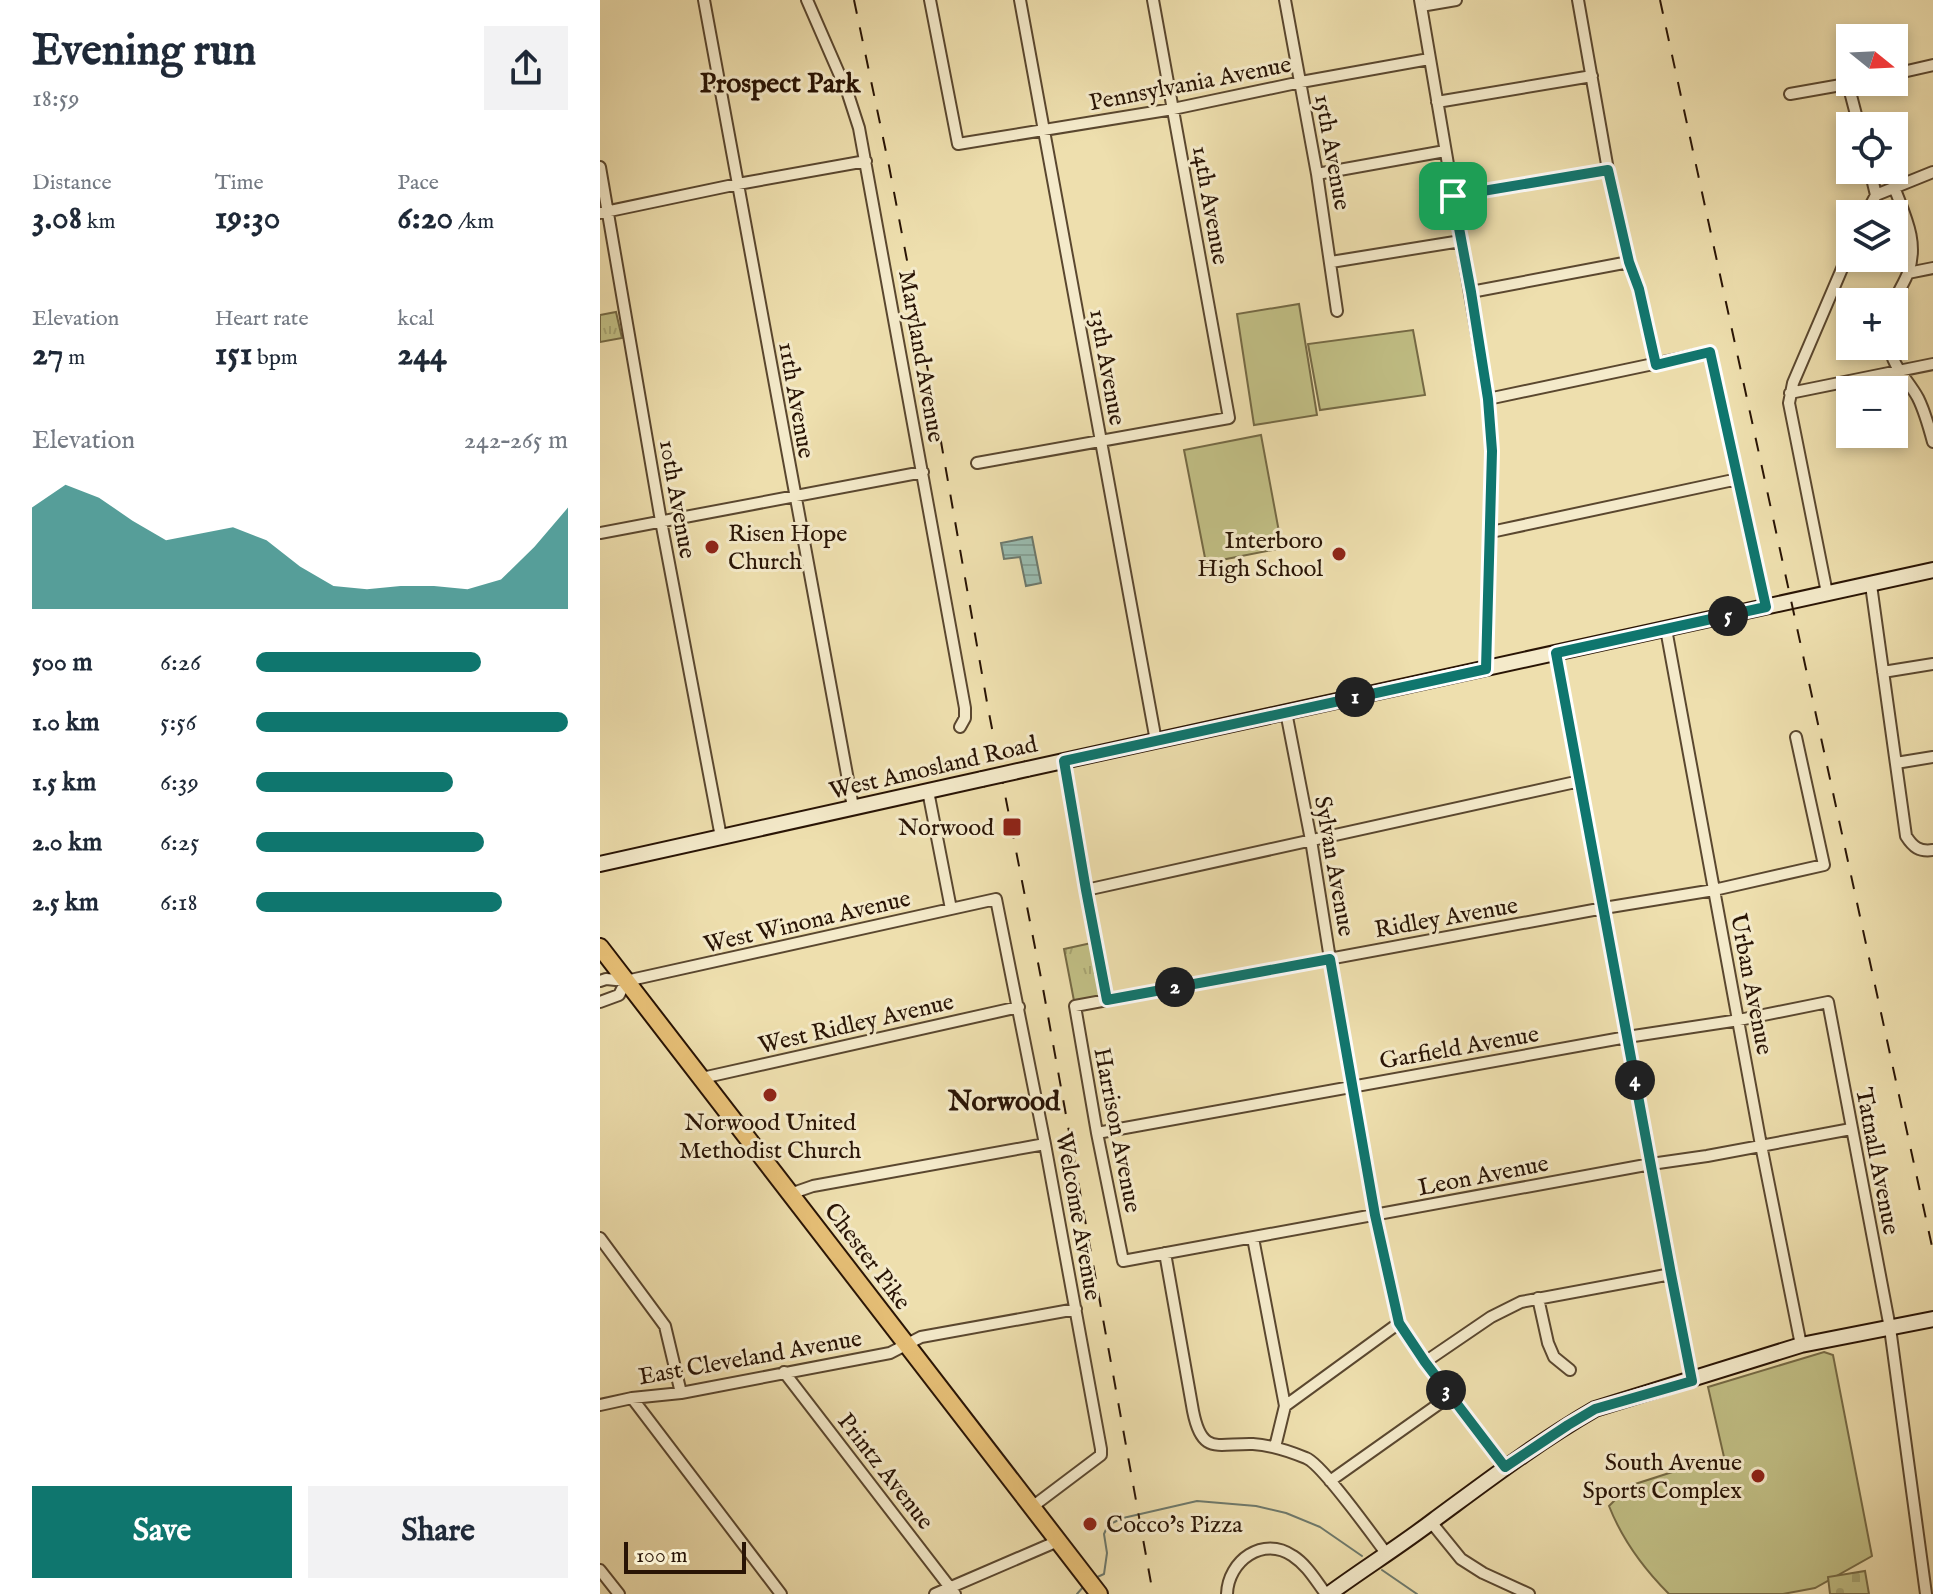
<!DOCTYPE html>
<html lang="en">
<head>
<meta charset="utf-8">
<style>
	:root { --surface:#fff; --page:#f2f2f3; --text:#1f2937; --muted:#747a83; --accent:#0f766e }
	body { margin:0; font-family:"IM FELL English",serif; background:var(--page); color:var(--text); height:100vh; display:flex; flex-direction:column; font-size:30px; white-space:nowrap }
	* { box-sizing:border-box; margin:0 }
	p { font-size:26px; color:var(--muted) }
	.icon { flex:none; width:44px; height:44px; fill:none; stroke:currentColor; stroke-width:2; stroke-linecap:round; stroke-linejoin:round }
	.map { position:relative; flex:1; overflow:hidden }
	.sheet { display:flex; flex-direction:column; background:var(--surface); width:600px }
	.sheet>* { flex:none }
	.needle { width:52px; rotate:108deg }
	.tools { position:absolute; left:1236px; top:24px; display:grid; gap:16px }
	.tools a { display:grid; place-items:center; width:72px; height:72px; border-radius:0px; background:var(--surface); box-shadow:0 4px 12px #0003; font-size:40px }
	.scale { position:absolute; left:24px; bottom:20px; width:122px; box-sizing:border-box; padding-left:8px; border:4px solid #291405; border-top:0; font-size:22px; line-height:28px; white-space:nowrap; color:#291405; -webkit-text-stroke:6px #f4eaca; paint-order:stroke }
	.pin { position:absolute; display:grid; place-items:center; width:68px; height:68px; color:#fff; margin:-34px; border-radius:16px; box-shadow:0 4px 12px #0006 }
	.km { position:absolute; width:40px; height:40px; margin:-20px; border-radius:50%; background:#222; color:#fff; font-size:22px; line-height:40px; text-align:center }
	.round { display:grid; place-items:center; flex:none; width:84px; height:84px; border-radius:0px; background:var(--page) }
	.summary { display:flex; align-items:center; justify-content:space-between; height:136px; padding:0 32px }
	h1 { font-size:44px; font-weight:700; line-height:60px }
	.stats { display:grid; grid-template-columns:repeat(3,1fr); gap:12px; height:136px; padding:8px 32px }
	.stats div { display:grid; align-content:center }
	.stats b { font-size:34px; font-weight:700 }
	.stats small { font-size:22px; font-weight:400 }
	.stats p { font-size:22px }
	.chart { height:224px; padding:16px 32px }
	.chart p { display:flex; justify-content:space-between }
	.chart svg { width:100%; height:144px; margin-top:8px; fill:var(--accent); opacity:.7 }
	.action { display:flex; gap:16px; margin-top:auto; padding:16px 32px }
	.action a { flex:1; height:92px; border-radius:0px; background:var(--accent); color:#fff; font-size:32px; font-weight:700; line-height:92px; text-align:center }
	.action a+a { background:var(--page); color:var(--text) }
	ul { padding:0 32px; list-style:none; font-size:26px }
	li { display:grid; grid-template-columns:128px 96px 1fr; align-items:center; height:60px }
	li i { height:20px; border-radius:10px; background:var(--accent) }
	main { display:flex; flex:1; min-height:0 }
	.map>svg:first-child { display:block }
	.green { fill:#c1bf85; stroke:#756a45; stroke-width:2 }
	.cemetery { fill:url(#cemetery-stones); stroke:#756a45; stroke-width:2 }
	.park { fill:url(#park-tufts); stroke:#756a45; stroke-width:2 }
	.water { fill:url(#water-rules); stroke:#6d796c; stroke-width:2 }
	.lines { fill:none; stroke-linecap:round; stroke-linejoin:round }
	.stream { stroke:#6d796c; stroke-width:2 }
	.street-casing { stroke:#5a472f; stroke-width:14 }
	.secondary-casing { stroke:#291405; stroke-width:18 }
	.primary-casing { stroke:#291405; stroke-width:20 }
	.street { stroke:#f4eaca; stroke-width:10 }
	.secondary { stroke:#f4eaca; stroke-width:14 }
	.primary { stroke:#e7c077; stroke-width:16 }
	.rail { stroke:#291405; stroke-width:2; stroke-dasharray:14 14; stroke-linecap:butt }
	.secondary-bridge-casing { stroke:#291405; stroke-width:18; stroke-linecap:butt }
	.secondary-bridge { stroke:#f4eaca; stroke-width:14 }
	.route-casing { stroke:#fff; stroke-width:16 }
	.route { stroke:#0f766e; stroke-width:10 }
	.poi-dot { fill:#8f2418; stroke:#f4eaca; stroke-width:3 }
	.labels { text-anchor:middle; stroke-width:6; stroke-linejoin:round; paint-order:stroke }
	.street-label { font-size:24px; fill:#291405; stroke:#f4eaca }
	.poi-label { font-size:24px; fill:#291405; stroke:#f4eaca; text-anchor:end }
	.quarter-label { font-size:28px; font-weight:bold; fill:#291405; stroke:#f4eaca }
</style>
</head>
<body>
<main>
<section class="sheet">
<div class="summary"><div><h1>Evening run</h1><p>18:59</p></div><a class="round"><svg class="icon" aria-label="share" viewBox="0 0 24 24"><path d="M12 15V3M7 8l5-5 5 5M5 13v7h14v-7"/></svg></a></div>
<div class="stats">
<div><p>Distance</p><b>3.08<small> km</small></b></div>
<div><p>Time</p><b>19:30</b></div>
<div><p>Pace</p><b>6:20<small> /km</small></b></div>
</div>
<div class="stats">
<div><p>Elevation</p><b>27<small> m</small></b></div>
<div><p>Heart rate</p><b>151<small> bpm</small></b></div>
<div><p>kcal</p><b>244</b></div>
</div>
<div class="chart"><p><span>Elevation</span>242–265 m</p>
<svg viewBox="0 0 160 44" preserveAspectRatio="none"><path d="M0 44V13L10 6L20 10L30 17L40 23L50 21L60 19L70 23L80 31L90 37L100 38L110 37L120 37L130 38L140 35L150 25L160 13V44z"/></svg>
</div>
<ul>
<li><b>500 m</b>6:26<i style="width:72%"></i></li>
<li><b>1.0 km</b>5:56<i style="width:100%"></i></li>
<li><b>1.5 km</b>6:39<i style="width:63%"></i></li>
<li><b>2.0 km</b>6:25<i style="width:73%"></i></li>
<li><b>2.5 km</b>6:18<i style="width:79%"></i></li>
</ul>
<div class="action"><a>Save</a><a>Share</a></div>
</section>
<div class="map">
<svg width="1333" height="1594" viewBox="0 0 1333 1594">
	<defs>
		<pattern id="cemetery-stones" width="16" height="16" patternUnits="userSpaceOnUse" patternTransform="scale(2)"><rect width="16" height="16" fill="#c1bf85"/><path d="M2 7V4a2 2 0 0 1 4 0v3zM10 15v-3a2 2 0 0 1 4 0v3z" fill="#a6a371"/></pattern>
		<pattern id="park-tufts" width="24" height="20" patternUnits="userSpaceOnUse" patternTransform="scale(2)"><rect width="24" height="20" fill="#c1bf85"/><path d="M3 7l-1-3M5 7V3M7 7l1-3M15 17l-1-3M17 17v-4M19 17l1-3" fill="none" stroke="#a6a371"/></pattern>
		<pattern id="water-rules" width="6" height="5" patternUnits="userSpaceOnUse" patternTransform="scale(2)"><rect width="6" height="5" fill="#9abcb0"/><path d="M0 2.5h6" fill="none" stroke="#85a196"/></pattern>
	</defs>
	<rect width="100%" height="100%" fill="#eedfae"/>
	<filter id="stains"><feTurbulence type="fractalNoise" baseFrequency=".0025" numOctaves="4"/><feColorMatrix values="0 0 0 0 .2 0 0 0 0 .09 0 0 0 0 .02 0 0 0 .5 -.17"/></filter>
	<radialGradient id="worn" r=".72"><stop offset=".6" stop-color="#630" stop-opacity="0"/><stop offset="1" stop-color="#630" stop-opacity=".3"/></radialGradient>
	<path class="green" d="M699,304L717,415L654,425L637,314Z
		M813,330L825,395L720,410L708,344Z
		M661,435L682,548L606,563L584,450Z
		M1224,1352L1233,1355L1272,1556L1215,1588L1183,1594H1069C1044,1569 1022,1539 1009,1506L1029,1486L1091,1466L1124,1457L1108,1387Z"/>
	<path class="cemetery" d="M1265,1571L1269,1594H1230L1228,1577Z"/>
	<path class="park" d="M16,312L22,338L0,342V315Z
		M496,942L507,1000L475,1006L464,949Z"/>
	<path class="water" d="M432,537L441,583L426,586L420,557L404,559L401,543Z"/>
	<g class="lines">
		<path class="stream" d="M782,1570L817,1594
			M495,1578L504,1574L507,1553L504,1534L508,1525L523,1518L597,1501L656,1506L686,1513L720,1527L762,1556
			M477,1594L484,1586"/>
		<defs>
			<path id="street" d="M104,0L253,807
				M207,0L248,94L259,128L365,708V718L360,727
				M330,0L358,144L573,109L701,82L829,59
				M420,0L556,741
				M685,0L717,174L737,311
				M820,0L888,399L892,451L886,669
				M978,0L1008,170L1029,262L1039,289L1056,365
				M821,6L856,0
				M1294,74L1333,65
				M1248,84L1259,126
				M1190,94L1258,82
				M837,102L992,76
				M0,167L61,521L121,837
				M1270,170L1276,195
				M717,174L845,151
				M853,196L1008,170
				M0,213L138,184L266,161
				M1266,214L1276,195L1333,172
				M731,262L861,241
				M1308,273L1333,268
				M871,292L1029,262
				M1294,302C1298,292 1304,283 1308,273C1319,242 1305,216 1294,187
				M1290,346C1291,365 1309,381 1318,398C1325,412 1329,427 1333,442
				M1190,393L1333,364
				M888,399L1110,352L1166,607
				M377,463L629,418L553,0
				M891,532L1138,479
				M0,533L323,472
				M1271,585L1306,836C1313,847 1319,852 1333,850
				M1227,593L1189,403L1193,383L1250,250
				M1066,629L1161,1145L1201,1345
				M956,653L1071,1274L1092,1381
				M1283,672L1333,664
				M686,712L711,840L730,959L775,1215L799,1323L825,1362L905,1467
				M1196,737L1224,865L1114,890L1004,908L475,1006L497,1133L523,1261L1051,1164L1107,1156L1251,1129
				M464,761L486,890L507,1000
				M1296,763L1333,757
				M328,791L351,909
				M486,890L980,781
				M0,981L6,979L26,981L396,899L445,1144L501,1449V1455L432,1507
				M0,1002L19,995L26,981
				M102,1078L419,1007
				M497,1133L1027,1037L1139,1020L1228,1002L1290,1328L1326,1594
				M190,1194L213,1186L445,1144
				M0,1238L65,1326L81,1393
				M653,1238L685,1406
				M565,1253L593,1411C602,1456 617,1443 653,1444C672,1445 689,1451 706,1458C722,1464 773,1536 786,1553
				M938,1298L948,1343L954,1357L970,1370
				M825,1362L891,1317L921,1302L1071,1274
				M184,1372L355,1594
				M32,1398L181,1594
				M0,1405L32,1398L81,1393L290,1353L321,1337L476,1309
				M675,1447L685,1406L799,1323
				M730,1481L850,1396
				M831,1522L861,1559L883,1573L929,1594
				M0,1570L19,1594
				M335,1594L458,1541
				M627,1594C628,1561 663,1535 693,1556C707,1565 716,1581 726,1594"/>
			<path id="secondary" d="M427,769L1333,570
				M0,864L382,779
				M729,1594C763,1569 800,1546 834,1520C887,1481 938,1442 995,1409L1201,1345L1333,1319"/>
			<path id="primary" d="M0,947L499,1594"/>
		</defs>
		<use href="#street" class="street-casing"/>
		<use href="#secondary" class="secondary-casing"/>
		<use href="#primary" class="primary-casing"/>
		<use href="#street" class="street"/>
		<use href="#secondary" class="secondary"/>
		<use href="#primary" class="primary"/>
		<path class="rail" d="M254,0L289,166L334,402L388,708L442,983L553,1594
			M1060,0L1333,1251"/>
		<defs>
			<path id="secondary-bridge" d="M382,779L427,769"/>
		</defs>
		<use href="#secondary-bridge" class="secondary-bridge-casing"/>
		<use href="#secondary-bridge" class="secondary-bridge"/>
	</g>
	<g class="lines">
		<defs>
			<path id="route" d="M1008,170L1029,262L1039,289L1056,365L1110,352L1166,607L956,653L1071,1274L1092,1381L995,1409L968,1425L905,1467L825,1362L799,1323L775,1215L730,959L507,1000L486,890L464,761L886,669L892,451L888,399L871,292L853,196Z"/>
		</defs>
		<use href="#route" class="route-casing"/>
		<use href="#route" class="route"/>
	</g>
	<g class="poi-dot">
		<circle cx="112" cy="547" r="8"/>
		<circle cx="739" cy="554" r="8"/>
		<rect x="402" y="817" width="20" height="20" rx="4"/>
		<circle cx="170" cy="1095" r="8"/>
		<circle cx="1158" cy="1476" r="8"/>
		<circle cx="490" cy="1524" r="8"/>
	</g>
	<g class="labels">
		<g class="street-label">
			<text transform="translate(590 83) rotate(-11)" y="8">Pennsylvania Avenue</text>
			<text transform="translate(733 152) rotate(80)" y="8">15th Avenue</text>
			<text transform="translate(611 205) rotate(80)" y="8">14th Avenue</text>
			<text transform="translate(322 356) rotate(80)" y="8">Maryland Avenue</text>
			<text transform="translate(508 367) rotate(80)" y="8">13th Avenue</text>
			<text transform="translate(197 400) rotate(80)" y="8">11th Avenue</text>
			<text transform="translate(78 499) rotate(80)" y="8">10th Avenue</text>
			<text transform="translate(333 767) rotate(-13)" y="8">West Amosland Road</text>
			<text transform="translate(735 866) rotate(80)" y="8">Sylvan Avenue</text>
			<text transform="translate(846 917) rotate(-10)" y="8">Ridley Avenue</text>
			<text transform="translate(207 921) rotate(-13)" y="8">West Winona Avenue</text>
			<text transform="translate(1152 984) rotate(79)" y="8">Urban Avenue</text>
			<text transform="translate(256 1023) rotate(-13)" y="8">West Ridley Avenue</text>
			<text transform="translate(859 1047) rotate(-10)" y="8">Garfield Avenue</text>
			<text transform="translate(518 1130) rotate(79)" y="8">Harrison Avenue</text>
			<text transform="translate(1278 1161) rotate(79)" y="8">Tatnall Avenue</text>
			<text transform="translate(883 1175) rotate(-11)" y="8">Leon Avenue</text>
			<text transform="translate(479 1216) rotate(80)" y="8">Welcome Avenue</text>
			<text transform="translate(268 1256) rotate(53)" y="8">Chester Pike</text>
			<text transform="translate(150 1357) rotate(-10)" y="8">East Cleveland Avenue</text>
			<text transform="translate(286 1471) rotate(52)" y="8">Printz Avenue</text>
		</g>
		<g class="poi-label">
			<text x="128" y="541" text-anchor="start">Risen Hope<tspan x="128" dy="28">Church</tspan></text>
			<text x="723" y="548">Interboro<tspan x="723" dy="28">High School</tspan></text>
			<text x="394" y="835">Norwood</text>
			<text x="170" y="1130" text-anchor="middle">Norwood United<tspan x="170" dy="28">Methodist Church</tspan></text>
			<text x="1142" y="1470">South Avenue<tspan x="1142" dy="28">Sports Complex</tspan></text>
			<text x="506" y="1532" text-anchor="start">Cocco's Pizza</text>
		</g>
		<g class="quarter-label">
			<text x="180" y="92">Prospect Park</text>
			<text x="404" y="1110">Norwood</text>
		</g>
	</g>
	<rect width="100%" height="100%" filter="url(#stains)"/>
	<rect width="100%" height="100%" fill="url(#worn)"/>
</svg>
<div class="tools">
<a><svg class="needle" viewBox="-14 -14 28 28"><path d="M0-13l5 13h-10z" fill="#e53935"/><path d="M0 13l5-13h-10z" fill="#747a83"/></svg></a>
<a><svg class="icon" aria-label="locate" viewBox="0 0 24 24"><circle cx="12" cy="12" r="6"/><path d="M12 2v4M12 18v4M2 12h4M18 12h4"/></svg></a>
<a><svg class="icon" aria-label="layers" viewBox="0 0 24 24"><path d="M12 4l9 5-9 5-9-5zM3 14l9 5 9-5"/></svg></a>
<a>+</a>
<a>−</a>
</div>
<div class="scale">100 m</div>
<div class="pin" style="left:853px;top:196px;background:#1e9e55"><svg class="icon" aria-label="arrive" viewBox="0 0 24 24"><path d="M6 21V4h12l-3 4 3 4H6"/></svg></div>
<b class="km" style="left:755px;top:697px">1</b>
<b class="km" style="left:575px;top:987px">2</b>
<b class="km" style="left:846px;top:1390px">3</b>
<b class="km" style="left:1035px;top:1080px">4</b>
<b class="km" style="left:1128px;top:616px">5</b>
</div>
</main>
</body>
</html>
